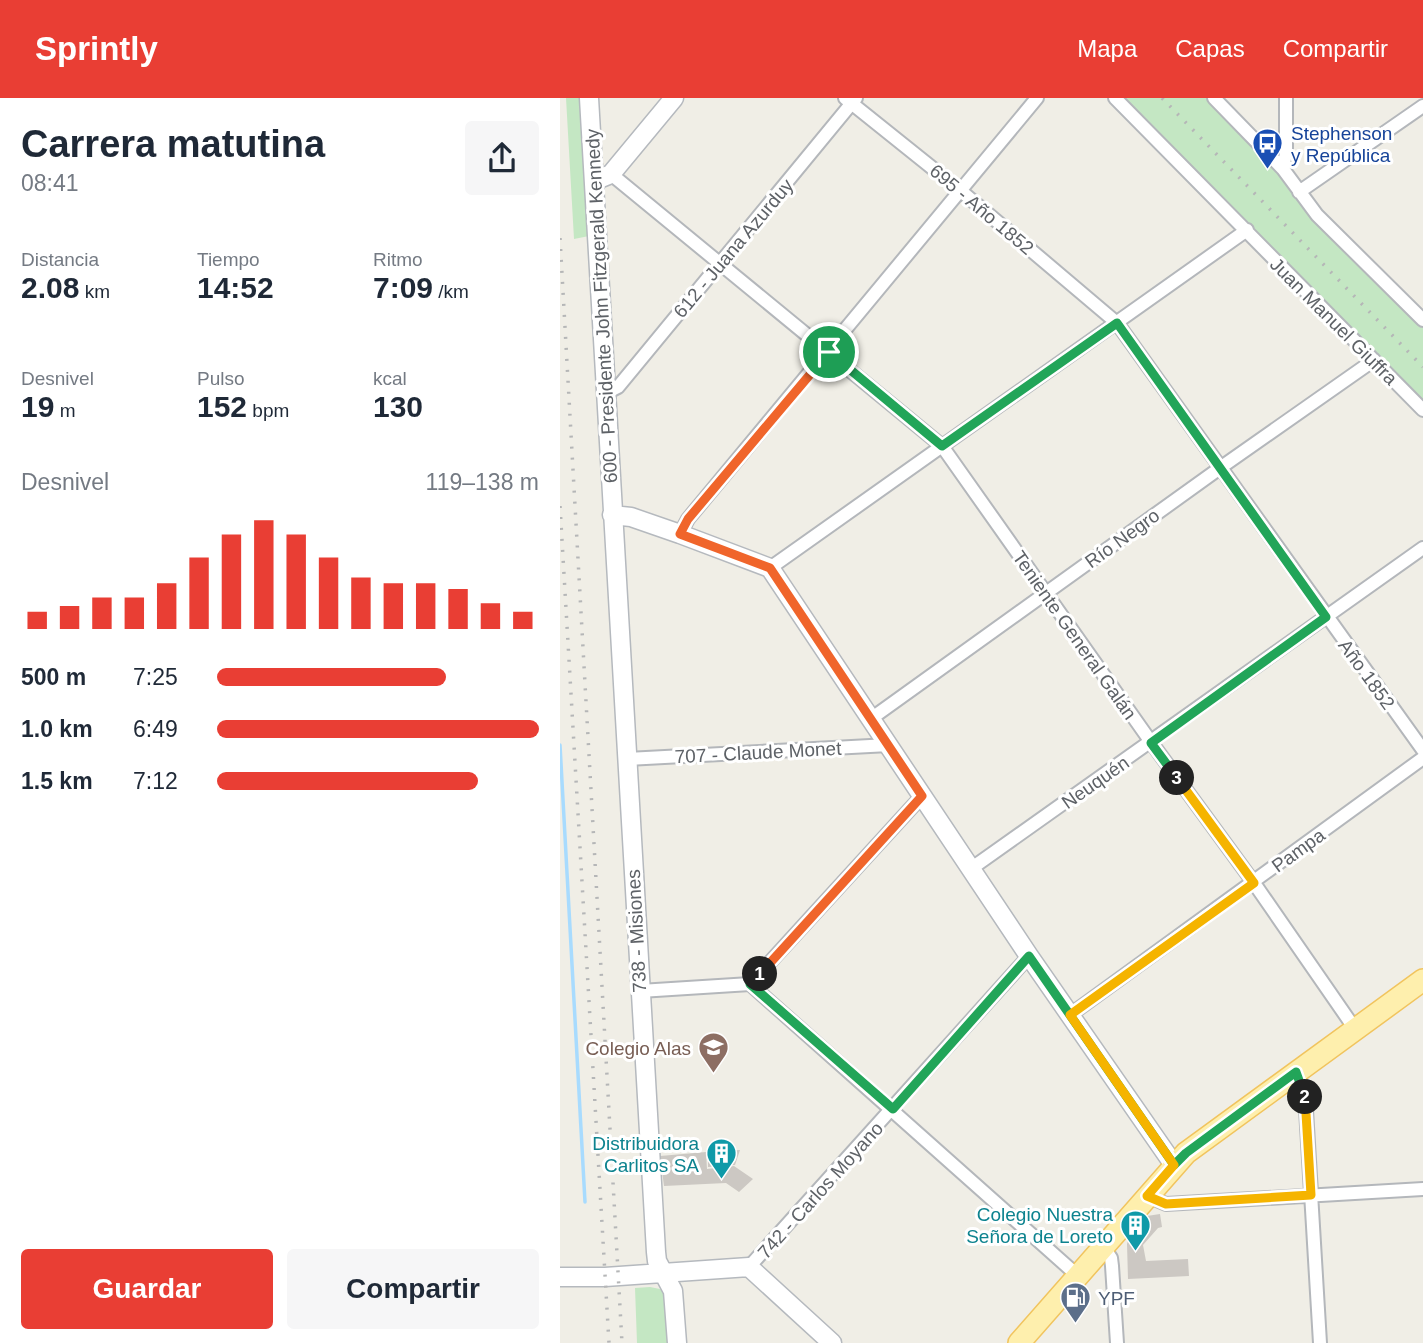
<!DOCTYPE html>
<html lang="es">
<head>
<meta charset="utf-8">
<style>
	:root { --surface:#fff; --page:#f6f6f7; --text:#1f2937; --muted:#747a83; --accent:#e93e34 }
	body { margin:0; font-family:Helvetica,sans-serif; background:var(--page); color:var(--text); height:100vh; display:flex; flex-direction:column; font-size:26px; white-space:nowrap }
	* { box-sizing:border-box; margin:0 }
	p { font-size:23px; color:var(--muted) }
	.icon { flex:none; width:38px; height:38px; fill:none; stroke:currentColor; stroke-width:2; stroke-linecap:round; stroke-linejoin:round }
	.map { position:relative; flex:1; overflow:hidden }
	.panel { display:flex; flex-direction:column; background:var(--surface); width:560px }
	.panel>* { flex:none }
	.pin { position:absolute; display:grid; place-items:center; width:60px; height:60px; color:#fff; margin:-30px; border:4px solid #fff; border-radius:50%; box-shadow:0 2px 7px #0007 }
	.km { position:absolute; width:35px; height:35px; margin:-18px; border-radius:50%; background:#222; color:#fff; font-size:19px; line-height:35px; text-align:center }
	.round { display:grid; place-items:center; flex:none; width:74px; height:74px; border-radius:7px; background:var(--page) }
	.headline { display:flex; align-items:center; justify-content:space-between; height:119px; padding:0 21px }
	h1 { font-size:38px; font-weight:600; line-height:52px }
	.stats { display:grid; grid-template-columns:repeat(3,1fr); gap:10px; height:119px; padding:7px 21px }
	.stats div { display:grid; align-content:center }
	.stats b { font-size:30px; font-weight:600 }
	.stats small { font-size:19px; font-weight:400 }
	.stats p { font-size:19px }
	.chart { height:196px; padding:14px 21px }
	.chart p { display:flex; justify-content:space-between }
	.chart svg { width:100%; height:126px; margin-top:7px; stroke:var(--accent); stroke-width:6 }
	.action { display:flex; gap:14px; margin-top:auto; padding:14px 21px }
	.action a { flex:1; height:80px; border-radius:7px; background:var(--accent); color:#fff; font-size:28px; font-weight:600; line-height:80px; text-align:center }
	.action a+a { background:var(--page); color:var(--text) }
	ul { padding:0 21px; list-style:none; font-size:23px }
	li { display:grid; grid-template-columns:112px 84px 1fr; align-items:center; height:52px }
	li i { height:18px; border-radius:9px; background:var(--accent) }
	header { display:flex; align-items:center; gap:42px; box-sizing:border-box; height:98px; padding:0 35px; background:var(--accent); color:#fff }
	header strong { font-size:33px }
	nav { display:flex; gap:38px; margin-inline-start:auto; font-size:24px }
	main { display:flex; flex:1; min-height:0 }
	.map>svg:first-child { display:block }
	.green { fill:#c4e7c3 }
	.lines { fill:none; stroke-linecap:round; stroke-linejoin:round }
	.stream { stroke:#a8dbfe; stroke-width:3.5 }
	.building { fill:#ccc8c3 }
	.street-casing { stroke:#b4b7bb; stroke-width:16 }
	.secondary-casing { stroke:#b5b9be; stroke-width:21 }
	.primary-casing { stroke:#f1c45e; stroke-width:24 }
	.street { stroke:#fff; stroke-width:12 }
	.secondary { stroke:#fff; stroke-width:18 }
	.primary { stroke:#feefad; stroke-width:21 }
	.rail { stroke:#b5b6b7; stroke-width:3.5; stroke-dasharray:2 9; stroke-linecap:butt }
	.split-1-casing { stroke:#fff; stroke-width:14 }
	.split-2-casing { stroke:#fff; stroke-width:14 }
	.split-3-casing { stroke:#fff; stroke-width:14 }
	.split-4-casing { stroke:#fff; stroke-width:14 }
	.split-1 { stroke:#f0652b; stroke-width:9 }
	.split-2 { stroke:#22a559; stroke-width:9 }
	.split-3 { stroke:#f5b400; stroke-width:9 }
	.split-4 { stroke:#22a559; stroke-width:9 }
	.labels { text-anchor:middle; stroke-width:6; stroke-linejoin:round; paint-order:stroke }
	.transit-label { font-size:19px; fill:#164399; stroke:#fff; text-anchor:start }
	.street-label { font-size:19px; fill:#5e6267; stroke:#fff }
	.education-label { font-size:19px; fill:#785e54; stroke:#fff; text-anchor:end }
	.culture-label { font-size:19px; fill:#0d838f; stroke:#fff; text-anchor:end }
	.service-label { font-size:19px; fill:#4e5e75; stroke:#fff; text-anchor:start }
</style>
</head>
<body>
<header>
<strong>Sprintly</strong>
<nav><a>Mapa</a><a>Capas</a><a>Compartir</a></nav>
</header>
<main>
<section class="panel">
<div class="headline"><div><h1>Carrera matutina</h1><p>08:41</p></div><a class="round"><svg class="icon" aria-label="share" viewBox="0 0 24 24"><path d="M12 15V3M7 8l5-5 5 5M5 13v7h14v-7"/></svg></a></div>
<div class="stats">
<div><p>Distancia</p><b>2.08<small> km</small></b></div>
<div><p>Tiempo</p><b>14:52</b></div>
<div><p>Ritmo</p><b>7:09<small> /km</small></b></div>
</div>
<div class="stats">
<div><p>Desnivel</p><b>19<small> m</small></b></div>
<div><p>Pulso</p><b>152<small> bpm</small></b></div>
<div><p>kcal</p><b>130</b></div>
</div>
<div class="chart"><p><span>Desnivel</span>119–138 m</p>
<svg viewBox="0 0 160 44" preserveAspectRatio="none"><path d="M5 44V38M15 44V36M25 44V33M35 44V33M45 44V28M55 44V19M65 44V11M75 44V6M85 44V11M95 44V19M105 44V26M115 44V28M125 44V28M135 44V30M145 44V35M155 44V38"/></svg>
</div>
<ul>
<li><b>500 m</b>7:25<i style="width:71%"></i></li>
<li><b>1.0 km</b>6:49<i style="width:100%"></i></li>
<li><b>1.5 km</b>7:12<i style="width:81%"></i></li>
</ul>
<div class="action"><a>Guardar</a><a>Compartir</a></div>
</section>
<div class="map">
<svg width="863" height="1245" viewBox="0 0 863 1245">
	<rect width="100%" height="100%" fill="#f0eee6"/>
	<path class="green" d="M6,0H21L29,138L14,141Z
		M555,0H654L739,94L863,222V312Z
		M90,1189L100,1191L105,1195L112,1245H77L75,1190Z"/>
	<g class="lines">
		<path class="stream" d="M0,647L25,1104"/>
	</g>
	<path class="building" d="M180,1052L175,1067L148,1069V1062L159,1060V1053Z
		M146,1054L147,1071L174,1068L193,1081L179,1094L166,1085L104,1088L100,1058Z
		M600,1116L602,1129L598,1130L583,1147L586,1163L628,1161L629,1178L568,1181L567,1146L569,1139L587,1118Z"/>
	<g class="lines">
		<defs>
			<path id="street" d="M285,0L401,93L557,225L863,652
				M555,0L863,312
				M654,0L723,71L757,117L863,222
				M723,71L726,55V0
				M51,76L382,348L591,644L694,785L795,931
				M739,94L863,8
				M46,295L58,289L296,0
				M120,436L128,421L477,0
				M210,470L687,132
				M312,620L660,370L814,262
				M67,661L329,647
				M412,770L863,450
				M190,886L362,698
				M80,893L190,886L518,1178
				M510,917L863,660
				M736,974L745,995L760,1245
				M587,1098L606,1106L863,1091
				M543,1148L551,1160L552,1168L557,1245
				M189,1169L469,858"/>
			<path id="secondary" d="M29,0L96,1154L97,1163L113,1193L117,1245
				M34,83L51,76L114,0
				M52,417L71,419L120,436L210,470L469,858L614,1067
				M0,1179H45L189,1169L272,1245"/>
			<path id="primary" d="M459,1245L626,1055L863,882"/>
		</defs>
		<use href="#street" class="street-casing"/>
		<use href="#secondary" class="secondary-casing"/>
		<use href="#primary" class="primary-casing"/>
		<use href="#street" class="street"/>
		<use href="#secondary" class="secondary"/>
		<use href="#primary" class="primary"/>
		<path class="rail" d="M602,0L863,269
			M0,140L62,1245
			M0,408L49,1245"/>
	</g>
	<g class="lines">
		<defs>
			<path id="split-1" d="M200,876L362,698L210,470L120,436L128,421L269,254"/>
			<path id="split-2" d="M200,876L190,886L333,1011L469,858L614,1067L626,1055L736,974L745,999"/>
			<path id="split-3" d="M617,680L694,785L510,917L614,1067L587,1098L606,1106L751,1097L745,999"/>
			<path id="split-4" d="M269,254L382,348L557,225L766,519L591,645L617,680"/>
		</defs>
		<use href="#split-1" class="split-1-casing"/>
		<use href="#split-2" class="split-2-casing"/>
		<use href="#split-3" class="split-3-casing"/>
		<use href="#split-4" class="split-4-casing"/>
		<use href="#split-1" class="split-1"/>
		<use href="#split-2" class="split-2"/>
		<use href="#split-3" class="split-3"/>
		<use href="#split-4" class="split-4"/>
	</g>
	<defs>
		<symbol id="bus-pin" viewBox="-11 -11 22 30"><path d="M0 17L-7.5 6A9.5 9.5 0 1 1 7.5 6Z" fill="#1a4fb4" stroke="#fff"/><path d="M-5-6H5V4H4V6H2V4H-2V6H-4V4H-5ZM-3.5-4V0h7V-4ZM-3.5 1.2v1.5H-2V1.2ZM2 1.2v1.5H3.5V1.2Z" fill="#fff"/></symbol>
		<symbol id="school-pin" viewBox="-11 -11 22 30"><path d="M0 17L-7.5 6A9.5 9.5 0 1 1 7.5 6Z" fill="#8d6e63" stroke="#fff"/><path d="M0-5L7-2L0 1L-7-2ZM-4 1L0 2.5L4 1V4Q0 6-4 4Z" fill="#fff"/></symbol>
		<symbol id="building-pin" viewBox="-11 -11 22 30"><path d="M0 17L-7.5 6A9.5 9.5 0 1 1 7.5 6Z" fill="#0f9aa8" stroke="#fff"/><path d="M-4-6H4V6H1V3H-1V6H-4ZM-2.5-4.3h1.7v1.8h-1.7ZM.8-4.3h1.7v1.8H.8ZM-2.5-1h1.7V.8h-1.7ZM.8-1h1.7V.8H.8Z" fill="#fff"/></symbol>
		<symbol id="fuel-pin" viewBox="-11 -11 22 30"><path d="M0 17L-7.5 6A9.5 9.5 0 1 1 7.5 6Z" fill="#5c6f8a" stroke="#fff"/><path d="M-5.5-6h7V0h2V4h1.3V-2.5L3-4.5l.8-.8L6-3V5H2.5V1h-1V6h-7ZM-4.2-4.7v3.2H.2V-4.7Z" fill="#fff"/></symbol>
	</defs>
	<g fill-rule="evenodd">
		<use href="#bus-pin" x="690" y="28" width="35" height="47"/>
		<use href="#school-pin" x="136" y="932" width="35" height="47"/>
		<use href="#building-pin" x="144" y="1038" width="35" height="47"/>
		<use href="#building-pin" x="558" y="1110" width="35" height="47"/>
		<use href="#fuel-pin" x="498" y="1182" width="35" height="47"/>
	</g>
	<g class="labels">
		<g class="transit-label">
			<text x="731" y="42">Stephenson<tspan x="731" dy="22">y República</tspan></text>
		</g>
		<g class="street-label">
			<text transform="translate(422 111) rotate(40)" y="7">695 - Año 1852</text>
			<text transform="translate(173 150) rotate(-50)" y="7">612 - Juana Azurduy</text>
			<text transform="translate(41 208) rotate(-93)" y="7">600 - Presidente John Fitzgerald Kennedy</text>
			<text transform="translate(774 223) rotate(45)" y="7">Juan Manuel Giuffra</text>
			<text transform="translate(562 440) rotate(-36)" y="7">Río Negro</text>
			<text transform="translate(515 537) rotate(55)" y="7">Teniente General Galán</text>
			<text transform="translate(807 576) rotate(54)" y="7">Año 1852</text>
			<text transform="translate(198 654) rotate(-3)" y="7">707 - Claude Monet</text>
			<text transform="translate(535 684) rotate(-35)" y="7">Neuquén</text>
			<text transform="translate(738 752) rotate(-36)" y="7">Pampa</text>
			<text transform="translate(76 833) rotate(-93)" y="7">738 - Misiones</text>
			<text transform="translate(260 1092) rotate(-48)" y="7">742 - Carlos Moyano</text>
		</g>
		<g class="education-label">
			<text x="131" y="957">Colegio Alas</text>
		</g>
		<g class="culture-label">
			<text x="139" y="1052">Distribuidora<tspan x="139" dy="22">Carlitos SA</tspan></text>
			<text x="553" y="1123">Colegio Nuestra<tspan x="553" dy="22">Señora de Loreto</tspan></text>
		</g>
		<g class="service-label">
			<text x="538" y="1207">YPF</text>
		</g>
	</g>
</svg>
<div class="pin" style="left:269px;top:254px;background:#1e9e55"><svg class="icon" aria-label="arrive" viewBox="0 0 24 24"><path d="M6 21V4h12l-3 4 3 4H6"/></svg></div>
<b class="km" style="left:200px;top:876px">1</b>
<b class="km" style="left:745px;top:999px">2</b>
<b class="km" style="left:617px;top:680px">3</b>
</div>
</main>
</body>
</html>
